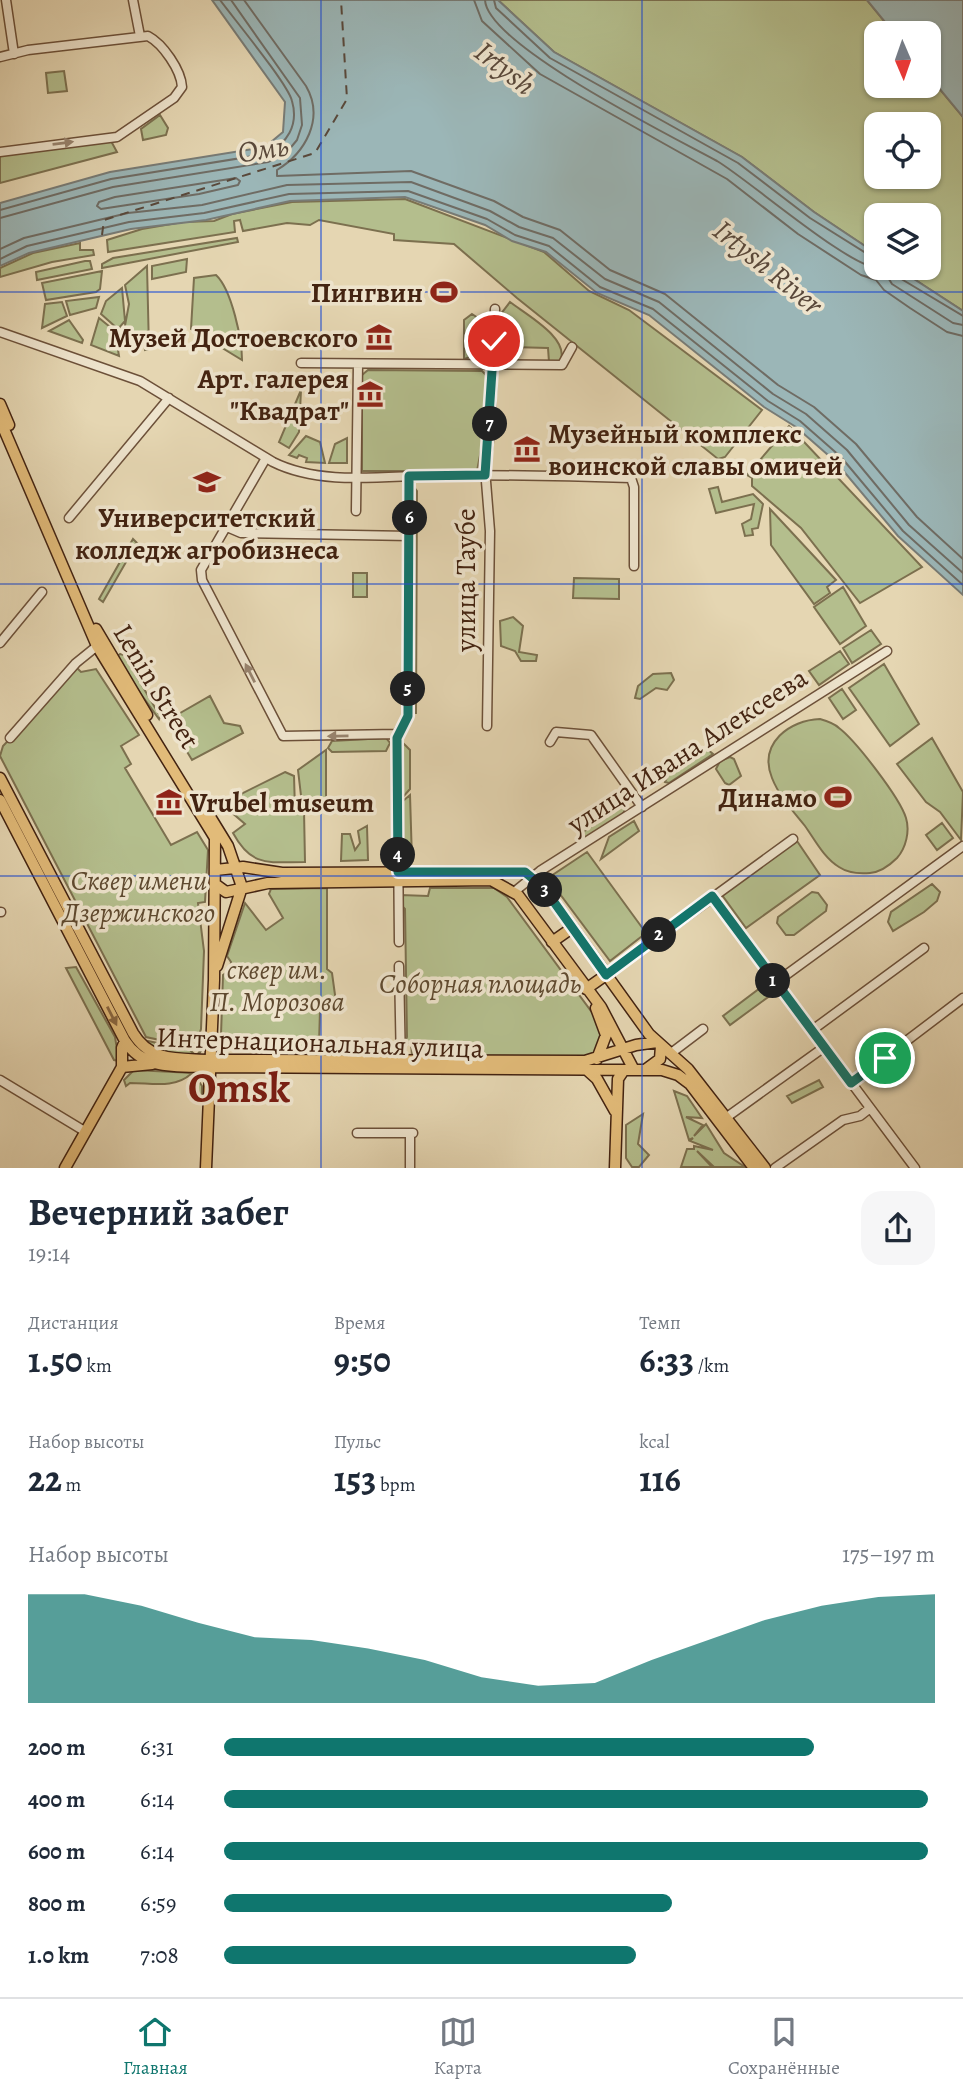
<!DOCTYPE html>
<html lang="ru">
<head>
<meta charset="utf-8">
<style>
	:root { --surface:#fff; --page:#f6f6f7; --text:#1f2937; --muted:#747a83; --line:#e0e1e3; --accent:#0f766e }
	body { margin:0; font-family:Alegreya,serif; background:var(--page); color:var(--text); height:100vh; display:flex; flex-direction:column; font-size:26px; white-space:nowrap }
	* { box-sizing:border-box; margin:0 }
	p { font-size:23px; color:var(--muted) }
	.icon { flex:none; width:38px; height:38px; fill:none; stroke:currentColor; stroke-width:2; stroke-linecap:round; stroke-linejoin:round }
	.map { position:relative; height:1168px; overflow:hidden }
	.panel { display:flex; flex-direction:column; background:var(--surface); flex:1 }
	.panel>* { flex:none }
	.needle { width:46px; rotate:178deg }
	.controls { position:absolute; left:864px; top:21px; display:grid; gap:14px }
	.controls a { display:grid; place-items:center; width:77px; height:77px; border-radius:14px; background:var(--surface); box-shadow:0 2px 5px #0004; font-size:35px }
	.pin { position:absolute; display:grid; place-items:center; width:60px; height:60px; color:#fff; margin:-30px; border:4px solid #fff; border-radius:50%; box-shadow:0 2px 7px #0007 }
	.km { position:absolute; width:35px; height:35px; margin:-18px; border-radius:50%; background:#222; color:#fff; font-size:19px; line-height:35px; text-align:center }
	.round { display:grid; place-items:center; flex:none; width:74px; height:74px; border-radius:21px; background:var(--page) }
	.overview { display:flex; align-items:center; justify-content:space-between; height:119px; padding:0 28px }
	h1 { font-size:38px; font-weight:700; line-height:52px }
	.metrics { display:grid; grid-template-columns:repeat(3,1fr); gap:10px; height:119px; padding:7px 28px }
	.metrics div { display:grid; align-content:center }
	.metrics b { font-size:35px; font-weight:700 }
	.metrics small { font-size:19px; font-weight:400 }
	.metrics p { font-size:19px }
	.chart { height:196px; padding:14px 28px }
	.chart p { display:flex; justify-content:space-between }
	.chart svg { width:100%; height:126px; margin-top:7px; fill:var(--accent); opacity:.7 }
	ul { padding:0 28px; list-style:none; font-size:23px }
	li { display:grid; grid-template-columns:112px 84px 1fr; align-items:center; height:52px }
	li i { height:18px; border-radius:9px; background:var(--accent) }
	.dock { display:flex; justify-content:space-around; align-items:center; height:98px; border-top:2px solid var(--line); background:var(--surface); font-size:19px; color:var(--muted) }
	.dock a { display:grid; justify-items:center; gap:4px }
	.dock .on { color:var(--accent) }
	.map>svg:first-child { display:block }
	.green { fill:#b4be8d; stroke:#7c704f; stroke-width:2; fill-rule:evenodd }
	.water { fill:#9bb6b7; stroke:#787b75; stroke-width:2 }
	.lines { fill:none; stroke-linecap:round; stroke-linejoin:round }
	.shore { stroke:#6f6c64; stroke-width:2 }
	.ferry { stroke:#59483a; stroke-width:2; stroke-dasharray:9 7; stroke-linecap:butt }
	.minor-casing { stroke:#6c5039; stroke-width:11 }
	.major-casing { stroke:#432311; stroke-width:13 }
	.minor { stroke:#eee4cd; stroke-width:8 }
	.major { stroke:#e2bb79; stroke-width:10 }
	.oneway { fill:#98846f }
	.oneway2 { fill:#8b6740 }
	.route-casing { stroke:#fff; stroke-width:14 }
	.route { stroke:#0f766e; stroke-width:9 }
	.grid { fill:none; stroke:#1d4ed8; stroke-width:2; stroke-opacity:0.55 }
	.labels { text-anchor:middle; stroke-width:7; stroke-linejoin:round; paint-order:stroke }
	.poi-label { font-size:28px; font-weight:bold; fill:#432311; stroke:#eee4cd; text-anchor:end }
	.street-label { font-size:28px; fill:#432311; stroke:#eee4cd }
	.park-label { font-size:28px; font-style:italic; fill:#5f4a30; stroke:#eee4cd }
	.water-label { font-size:30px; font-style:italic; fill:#59483a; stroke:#eee4cd }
	.town-label { font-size:42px; font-weight:bold; fill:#7a1f14; stroke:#eee4cd }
</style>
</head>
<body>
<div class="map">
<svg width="963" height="1168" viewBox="0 0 963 1168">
	<rect width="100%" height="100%" fill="#e5d6b2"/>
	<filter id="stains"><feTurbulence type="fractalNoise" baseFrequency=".00286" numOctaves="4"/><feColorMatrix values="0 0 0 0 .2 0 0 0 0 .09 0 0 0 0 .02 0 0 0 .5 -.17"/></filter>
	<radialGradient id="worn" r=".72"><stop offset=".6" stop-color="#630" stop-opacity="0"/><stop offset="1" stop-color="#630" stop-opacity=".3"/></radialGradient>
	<path class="green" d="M498,0H867L894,33H877V86H929V76L963,117V311L897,268H929V215H877V254L814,212L742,157L554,52ZM877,124H929V177H877Z
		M64,71L67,91L48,93L46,73Z
		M160,115L168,128L166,135L143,140L141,129Z
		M111,141L117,152L0,183V155Z
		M405,199L544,252L589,291L629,310L762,410L725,457L718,459L517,298L454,244L394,240V234L319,220L310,225L287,223L243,231L240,220L234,221L235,232L108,252L107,240L142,229L183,222L214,221L232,214L292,202Z
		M237,238L238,242L102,268V264L113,258Z
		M80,243V250H93L94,255L52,262L0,277V268L33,253Z
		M187,259L186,272L152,279V266Z
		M85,261H90L92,269L37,280L36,272Z
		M147,266L149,349L145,350L143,336L128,335L124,331L129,304L125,285Z
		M102,271L100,289L96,292L46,300L42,283Z
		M216,275C232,290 242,340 242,360L191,329L194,278Z
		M122,288L125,321L118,329L101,314L106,301Z
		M99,297L96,308L70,315L66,301Z
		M62,302L67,316L42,328L45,304Z
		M510,302C527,315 571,339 560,362H549L548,348L512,347V360H496L497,319Z
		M472,314L487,324V352L464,359V320Z
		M99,318L115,331L119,356L91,345Z
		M69,320L83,340L82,343L49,331Z
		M368,370L482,371L487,376L486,424L477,471H362V375Z
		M301,390L299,432L289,448L279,442Z
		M789,426L922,567L860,603L801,528L752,486V478L747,475Z
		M306,436L320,442L325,463L306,462L307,458L299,455L297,458L289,455Z
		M347,438V463H329L335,444Z
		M414,487L417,491L416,713H413Z
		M718,487L722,502L753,494L763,504L758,528L752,529L753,535L745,536L742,524L751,519L754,504L716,513L709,489Z
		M770,509L836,580L827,587L830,593L814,604L771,545Z
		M133,539L137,543L103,602L99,599Z
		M353,573H367V597H353Z
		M574,578L619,579V599L573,598Z
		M843,587L866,626L840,644L814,607Z
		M513,617L523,626L519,652L537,655L536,661H521L515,651L501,646L500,621Z
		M871,630L881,644L852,663L843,648Z
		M840,651L849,664L819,685L809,671Z
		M120,654L124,655L160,716L159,719L119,664L116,657Z
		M884,664L919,724L890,746L849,688Z
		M77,668L81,672L96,669L139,735L121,746L131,764L125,768L171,845L197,832L208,850L205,902L198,903L204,951L201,1029L199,1035L183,1045L146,1037L0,756L3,746Z
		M671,673L674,680L667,690L656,688L640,699L635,698L638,686L653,674Z
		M842,689L856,710L843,719L829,698Z
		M210,696L224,723L240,726L243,733L192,760L168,720Z
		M820,719C827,721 834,723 839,728C856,741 900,798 906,818C910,831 906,848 897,858C889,866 881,872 870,873C859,874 848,873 839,867C824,858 815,840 805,826C793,811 779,796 772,778C758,743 790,720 820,719Z
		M386,738L390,743L386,751L332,752L328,748L332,741Z
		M932,738L963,792L961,840L940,812L926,802L897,764Z
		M402,742L410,750V789L403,797Z
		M707,749L713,754L669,783L665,782L668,775Z
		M326,750V802L302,804L298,770Z
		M730,757L734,759L741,776L729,785L725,783L716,769L720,761Z
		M285,772L294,776L295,810L304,811L305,862C269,862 252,868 233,833L245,824L230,811L225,802Z
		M410,795L412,860H404L403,801Z
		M622,806L626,808L621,817L577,843L583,832Z
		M634,821L639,831L601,859L609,837Z
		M942,823L953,838L937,850L926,835Z
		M367,826L368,860L341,861L342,834H350L355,850L360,843L358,831Z
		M797,841L820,875L746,928L722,895Z
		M587,852L646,933L610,961L548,878Z
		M932,884L940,892L937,901L924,912L893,931L888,922L891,912Z
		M327,888V969L332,973L336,1002L340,1004L336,1010H320L319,1044L328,1045V1048L234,1047L221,1035L223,975L230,970L231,962L227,956L245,903L266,930L283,918L269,894L271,889Z
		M430,888H494L507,897L602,1026L599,1051L583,1058L412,1056L411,1043H404L407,1037L405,909L402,906L401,895L428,896Z
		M812,892L818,893L827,905L826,911L794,935H786L777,923L778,917Z
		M76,967L115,1037L119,1061L114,1060L66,968Z
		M764,985L771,995L730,1025L723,1016Z
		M148,1041L190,1050L196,1056L200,1051L194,1045L206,1042L198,1056L161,1052L144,1043Z
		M134,1070L193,1073L202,1086V1098L190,1086L196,1079L191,1074C174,1089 152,1083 130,1083L126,1086L124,1080Z
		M819,1080L823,1087L792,1103L787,1096Z
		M674,1091L687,1096L702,1118L686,1117L703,1125L694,1136L706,1124L724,1153L745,1167H714L697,1151L712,1167H681L687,1149H694V1146L713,1150L690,1141L693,1138L689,1140Z
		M643,1114L638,1144L649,1155L639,1167H632L626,1158V1125Z"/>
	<path class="water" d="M212,0H498L554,52L742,157L814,212L877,254V268H897L963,311V595L898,536L836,462L796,427L764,407L649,315L597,293L546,252L512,241L485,225L405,197L290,201L206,220L131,229L29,253L0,266V203L110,172L265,147L283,132L285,102Z
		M867,0H963V117L929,76V33H894Z"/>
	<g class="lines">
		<path class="shore" d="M244,0L306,86C325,119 305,153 277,170V176L411,171L494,201L523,217L560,230L610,270L665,294L778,385L814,407L856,444L917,517L963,559
			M474,0L482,21L540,74L727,179L798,234L861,275L876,280L884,290L910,308L947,332L963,336
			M485,0C487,45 675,138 717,161C748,179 854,272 881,268
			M494,0L496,8L550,58L738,163L810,218L877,260
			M236,178L240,181L238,185L199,194L101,209L97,206L99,202L115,197Z
			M0,210L111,179L266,154C287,144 299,125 292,101C288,84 234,19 220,0
			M0,218L113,187L268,162L287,152L297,140L302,125L300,98L231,0
			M0,249L24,238L128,213L202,205L287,185L411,182L490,211L519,227L553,238L605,279L659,302L773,394L806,414L847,450L909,525L963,573
			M0,259L27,246L129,222L204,213L289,194L408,191L487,219L515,235L549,246L600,287L653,309L768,401L800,421L841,457L903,531L963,585
			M882,268L892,284L953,323L963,325
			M894,268L898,277L963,316"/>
		<path class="ferry" d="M102,235L104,220L315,153L347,99L341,0"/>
		<defs>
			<path id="minor" d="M6,0L14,54
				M133,0L140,36
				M0,57L28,50L148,36C163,44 181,70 182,87L174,98L117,137L0,152
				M0,332L140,381L273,462C323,487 388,475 443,475C506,475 568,476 631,478L634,487V566
				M301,363L562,365L572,347
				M266,458L201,570L202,580L283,736L397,734
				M356,511L358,364
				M69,518L169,398
				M227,527L241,533L410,536
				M0,643L42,592
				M487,726L490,531L485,469L490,433L495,309
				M397,734L408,716L409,476
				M397,734L399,942
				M10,738L76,663L97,646
				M550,742L556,732L591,735L642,807
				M514,892L540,871L887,651
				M712,896L915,1168
				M0,912H1
				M399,966L401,1067
				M606,975L793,839
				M775,983L963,846
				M811,1031L924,948
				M670,1054L703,1029
				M0,1080L86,1132
				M851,1083L963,998
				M727,1117L823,1048
				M357,1133H413
				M410,1133V1168
				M775,1168L843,1120L860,1116L869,1109"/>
			<path id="major" d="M0,404L9,425
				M0,420L97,646L215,838L214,980L206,1168
				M96,629L147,715
				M0,778L133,1033C151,1063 180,1058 210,1060L585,1061L636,1045L657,1042
				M0,800L125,1041C144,1071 178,1066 210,1067L662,1070L678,1075L690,1084L754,1168
				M201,802L228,846L242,887L217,966
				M216,870L243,867L282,873L525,872L544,888L649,1034L688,1069L765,1168
				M215,884L226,892L268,883L491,880L518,895L601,1007L634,1070
				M552,942L572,928
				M586,989L606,975
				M596,1008L606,1035L597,1059
				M122,1067L152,1064
				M122,1067V1048L125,1041
				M587,1070L597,1079L615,1111
				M645,1070L660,1059L661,1046
				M65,1168L122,1067
				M615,1168L618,1079L624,1070"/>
		</defs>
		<use href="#minor" class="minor-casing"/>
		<use href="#major" class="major-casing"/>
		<use href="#minor" class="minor"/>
		<use href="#major" class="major"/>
	</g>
	<defs><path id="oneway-solid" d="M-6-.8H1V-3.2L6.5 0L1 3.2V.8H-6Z" transform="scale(1.75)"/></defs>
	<g class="oneway">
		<use href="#oneway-solid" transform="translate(63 143) rotate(-7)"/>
		<use href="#oneway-solid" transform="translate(250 673) rotate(-117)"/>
		<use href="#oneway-solid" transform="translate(338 736) rotate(179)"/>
	</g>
	<use class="oneway2" href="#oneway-solid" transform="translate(112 1016) rotate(63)"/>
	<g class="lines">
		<defs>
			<path id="route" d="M494,341L485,475L409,476L408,716L397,738L398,872H525L544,888L606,975L712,896L851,1083L885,1058"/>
		</defs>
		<use href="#route" class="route-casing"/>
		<use href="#route" class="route"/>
	</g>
	<path class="grid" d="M321,0V1168M642,0V1168M0,292H963M0,584H963M0,876H963"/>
	<defs>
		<symbol id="stadium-bare" viewBox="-9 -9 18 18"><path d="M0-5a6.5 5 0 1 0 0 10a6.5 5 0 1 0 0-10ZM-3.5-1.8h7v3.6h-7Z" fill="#8f2418" stroke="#eee4cd" stroke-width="2.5" paint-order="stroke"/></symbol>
		<symbol id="museum-bare" viewBox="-9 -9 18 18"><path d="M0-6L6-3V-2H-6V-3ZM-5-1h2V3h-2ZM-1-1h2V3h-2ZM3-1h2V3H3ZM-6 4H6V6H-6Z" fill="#8f2418" stroke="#eee4cd" stroke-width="2.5" paint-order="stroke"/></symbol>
		<symbol id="university-bare" viewBox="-9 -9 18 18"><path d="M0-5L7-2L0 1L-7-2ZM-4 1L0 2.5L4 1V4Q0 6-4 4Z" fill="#8f2418" stroke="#eee4cd" stroke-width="2.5" paint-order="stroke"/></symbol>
	</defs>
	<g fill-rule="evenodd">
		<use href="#stadium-bare" x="425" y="273" width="38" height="38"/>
		<use href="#museum-bare" x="360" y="318" width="38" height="38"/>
		<use href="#museum-bare" x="351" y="375" width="38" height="38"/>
		<use href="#museum-bare" x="508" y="430" width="38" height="38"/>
		<use href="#university-bare" x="188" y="463" width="38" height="38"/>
		<use href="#stadium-bare" x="819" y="778" width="38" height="38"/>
		<use href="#museum-bare" x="150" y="783" width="38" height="38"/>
	</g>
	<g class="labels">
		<g class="poi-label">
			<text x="423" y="302">Пингвин</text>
			<text x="358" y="347">Музей Достоевского</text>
			<text x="349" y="388">Арт. галерея<tspan x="349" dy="32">"Квадрат"</tspan></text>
			<text x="548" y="443" text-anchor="start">Музейный комплекс<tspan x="548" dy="32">воинской славы омичей</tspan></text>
			<text x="207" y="527" text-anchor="middle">Университетский<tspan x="207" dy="32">колледж агробизнеса</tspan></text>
			<text x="817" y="807">Динамо</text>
			<text x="190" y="812" text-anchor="start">Vrubel museum</text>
		</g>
		<g class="street-label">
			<text transform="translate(465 580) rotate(-90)" y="10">улица Таубе</text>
			<text transform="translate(157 686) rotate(59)" y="10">Lenin Street</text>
			<text transform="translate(687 750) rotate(-33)" y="10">улица Ивана Алексеева</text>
			<text transform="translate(320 1042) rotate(2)" y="10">Интернациональная улица</text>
		</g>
		<g class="park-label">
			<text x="139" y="890">Сквер имени<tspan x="139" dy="32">Дзержинского</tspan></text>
			<text x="277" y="979">сквер им.<tspan x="277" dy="32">П. Морозова</tspan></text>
			<text x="480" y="993">Соборная площадь</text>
		</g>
		<g class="water-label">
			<text transform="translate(505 68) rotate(38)" y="10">Irtysh</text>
			<text transform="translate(263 149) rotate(-8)" y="10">Омь</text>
			<text transform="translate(768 267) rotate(39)" y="10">Irtysh River</text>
		</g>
		<g class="town-label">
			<text x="239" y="1102">Omsk</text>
		</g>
	</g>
	<rect width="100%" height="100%" filter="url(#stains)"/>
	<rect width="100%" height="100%" fill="url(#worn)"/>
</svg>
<div class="controls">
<a><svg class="needle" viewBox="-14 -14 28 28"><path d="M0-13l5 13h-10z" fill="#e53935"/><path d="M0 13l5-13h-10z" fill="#747a83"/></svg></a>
<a><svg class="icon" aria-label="locate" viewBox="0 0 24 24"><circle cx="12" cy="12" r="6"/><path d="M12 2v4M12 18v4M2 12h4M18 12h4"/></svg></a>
<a><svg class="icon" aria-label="layers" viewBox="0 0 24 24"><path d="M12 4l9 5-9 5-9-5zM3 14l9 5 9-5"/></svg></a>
</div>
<div class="pin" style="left:885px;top:1058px;background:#1e9e55"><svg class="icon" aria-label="arrive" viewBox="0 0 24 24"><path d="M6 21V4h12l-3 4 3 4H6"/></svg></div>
<div class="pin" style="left:494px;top:341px;background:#d93025"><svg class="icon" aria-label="check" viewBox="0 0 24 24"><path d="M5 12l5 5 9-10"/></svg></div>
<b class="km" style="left:773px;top:981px">1</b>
<b class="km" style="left:659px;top:935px">2</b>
<b class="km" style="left:545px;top:890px">3</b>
<b class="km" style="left:398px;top:855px">4</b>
<b class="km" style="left:408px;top:689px">5</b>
<b class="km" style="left:410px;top:518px">6</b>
<b class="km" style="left:490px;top:424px">7</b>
</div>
<section class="panel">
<div class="overview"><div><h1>Вечерний забег</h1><p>19:14</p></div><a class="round"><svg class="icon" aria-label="share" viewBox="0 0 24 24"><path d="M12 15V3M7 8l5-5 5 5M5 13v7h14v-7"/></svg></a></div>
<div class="metrics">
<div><p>Дистанция</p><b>1.50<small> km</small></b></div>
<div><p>Время</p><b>9:50</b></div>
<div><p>Темп</p><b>6:33<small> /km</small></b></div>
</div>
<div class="metrics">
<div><p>Набор высоты</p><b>22<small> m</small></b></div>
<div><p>Пульс</p><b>153<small> bpm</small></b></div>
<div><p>kcal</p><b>116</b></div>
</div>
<div class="chart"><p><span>Набор высоты</span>175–197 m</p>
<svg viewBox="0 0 160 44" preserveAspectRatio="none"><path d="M0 44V6L10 6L20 10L30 16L40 21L50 22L60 25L70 29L80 35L90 38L100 37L110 29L120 22L130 15L140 10L150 7L160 6V44z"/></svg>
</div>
<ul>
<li><b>200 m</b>6:31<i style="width:83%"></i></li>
<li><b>400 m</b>6:14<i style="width:99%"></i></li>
<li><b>600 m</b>6:14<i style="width:99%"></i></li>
<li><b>800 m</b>6:59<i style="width:63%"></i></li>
<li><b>1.0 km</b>7:08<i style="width:58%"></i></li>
</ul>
</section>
<nav class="dock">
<a class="on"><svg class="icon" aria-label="home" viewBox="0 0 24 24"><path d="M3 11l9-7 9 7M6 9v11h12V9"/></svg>Главная</a>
<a><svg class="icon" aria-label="map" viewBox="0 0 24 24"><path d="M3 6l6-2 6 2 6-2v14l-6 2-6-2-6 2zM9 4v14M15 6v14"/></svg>Карта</a>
<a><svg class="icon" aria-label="saved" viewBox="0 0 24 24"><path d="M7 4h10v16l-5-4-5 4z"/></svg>Сохранённые</a>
</nav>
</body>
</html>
